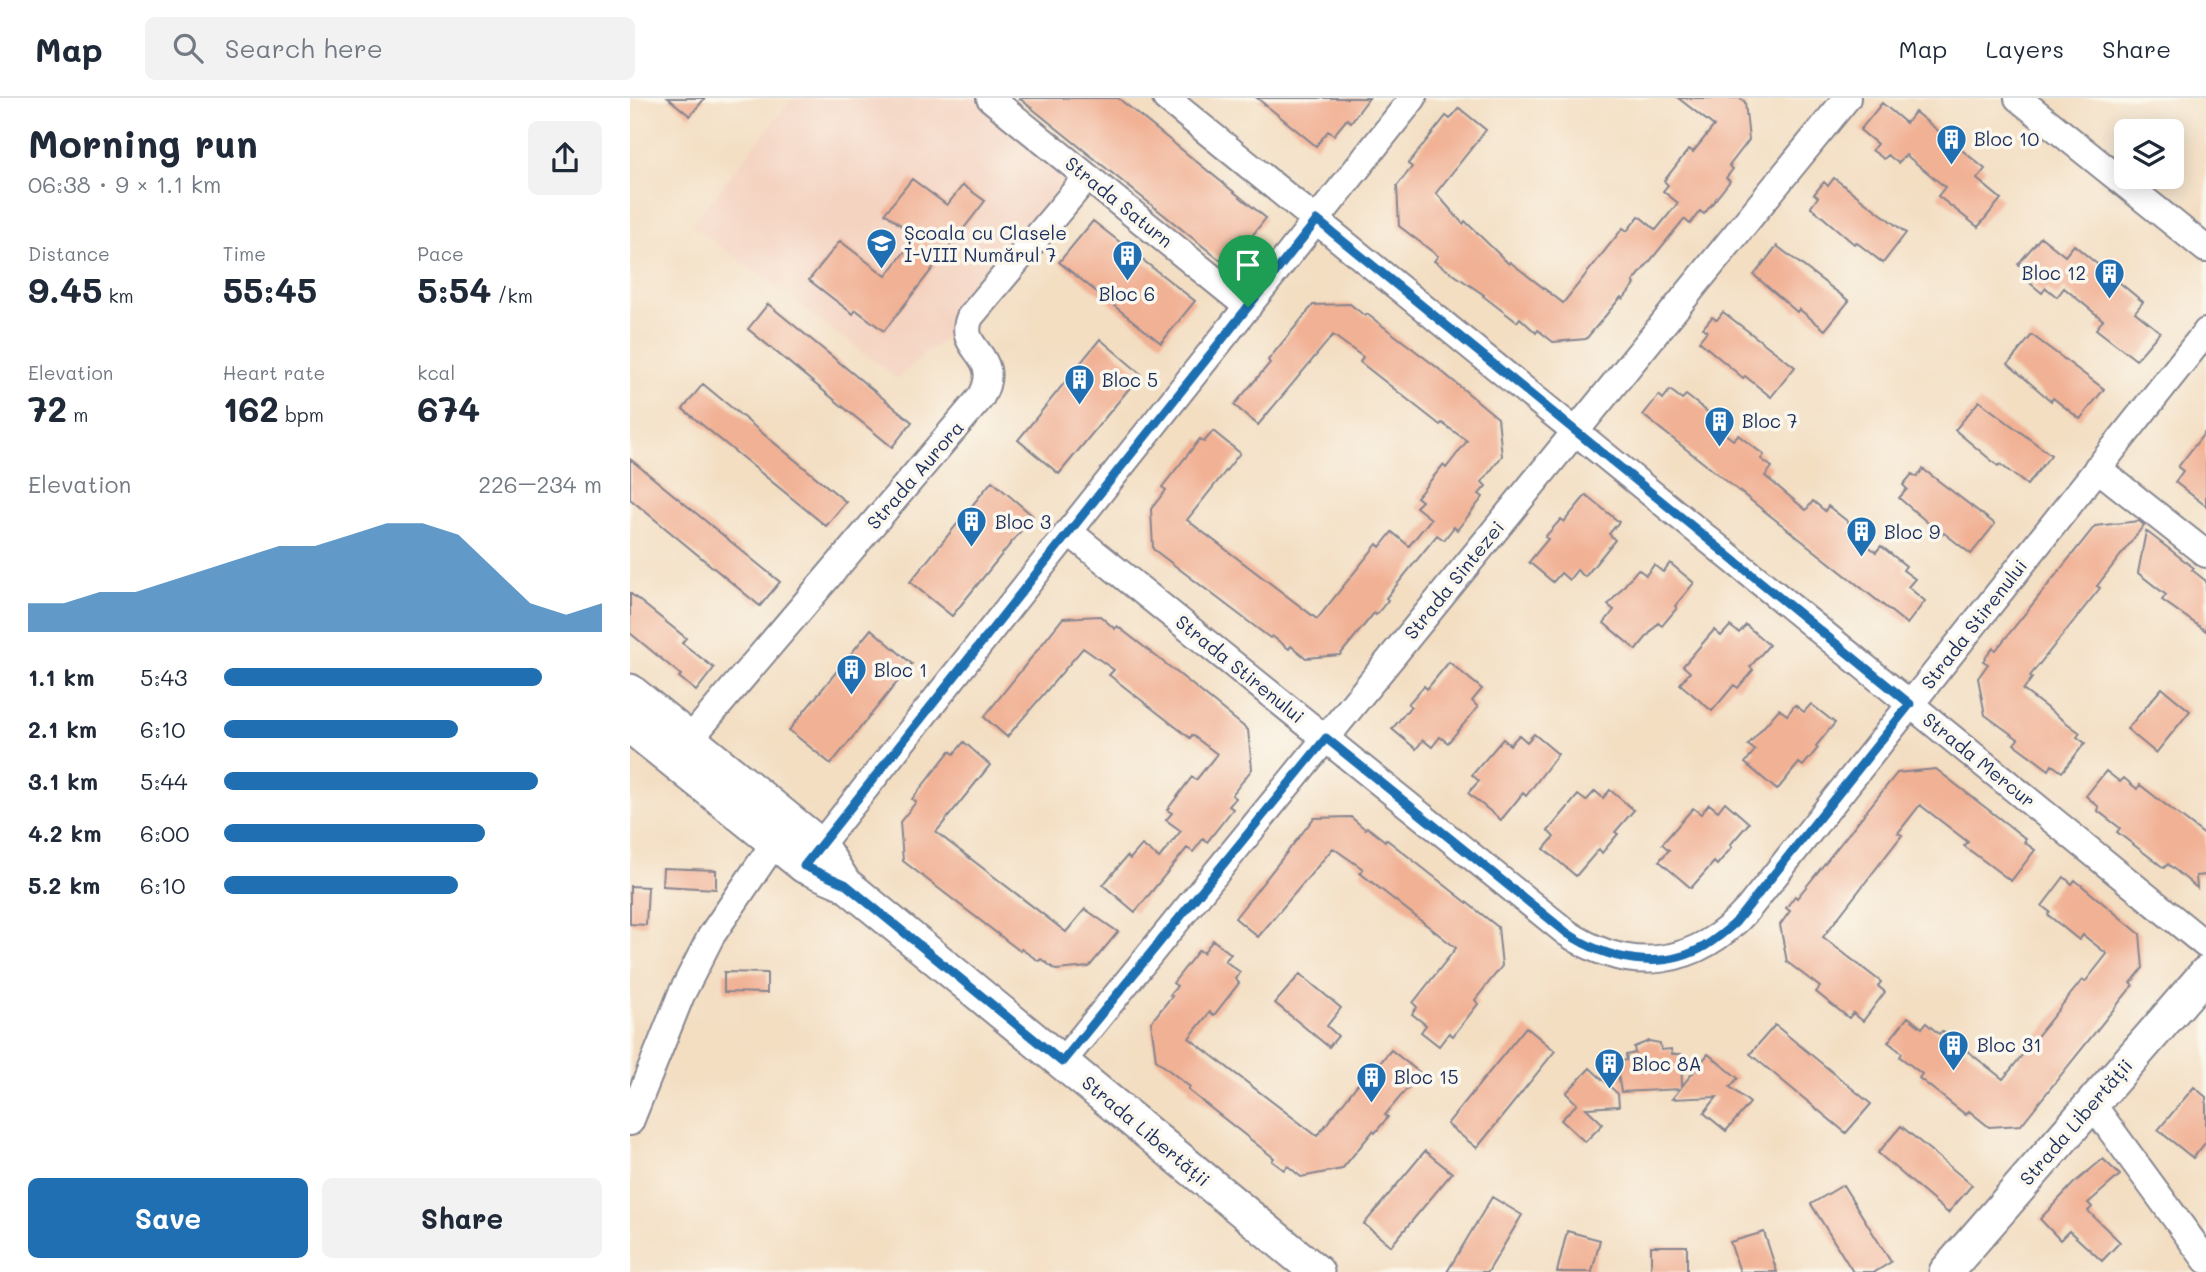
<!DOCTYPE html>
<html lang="en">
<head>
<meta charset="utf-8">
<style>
	:root { --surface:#fff; --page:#f2f2f3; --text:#1f2937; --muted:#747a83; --line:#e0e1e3; --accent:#1f6fb2 }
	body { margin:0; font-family:Mali,sans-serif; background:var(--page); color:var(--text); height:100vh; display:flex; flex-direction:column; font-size:26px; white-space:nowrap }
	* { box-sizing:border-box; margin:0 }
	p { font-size:23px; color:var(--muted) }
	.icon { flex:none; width:38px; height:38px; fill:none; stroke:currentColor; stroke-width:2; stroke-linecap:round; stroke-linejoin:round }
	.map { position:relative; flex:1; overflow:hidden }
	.sheet { display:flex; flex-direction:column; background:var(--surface); width:630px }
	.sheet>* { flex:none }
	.controls { position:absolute; left:1484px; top:21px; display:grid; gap:14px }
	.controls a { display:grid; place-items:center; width:70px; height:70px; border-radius:10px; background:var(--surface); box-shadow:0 4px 18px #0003; font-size:35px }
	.pin { position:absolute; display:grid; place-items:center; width:60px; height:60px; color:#fff; margin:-72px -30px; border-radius:50% 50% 50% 0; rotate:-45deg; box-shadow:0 0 7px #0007 }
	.pin .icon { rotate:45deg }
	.round { display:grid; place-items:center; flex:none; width:74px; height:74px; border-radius:10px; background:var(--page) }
	.overview { display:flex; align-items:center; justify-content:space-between; height:119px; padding:0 28px }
	h1 { font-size:38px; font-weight:700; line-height:52px }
	.metrics { display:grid; grid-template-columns:repeat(3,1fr); gap:10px; height:119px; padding:7px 28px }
	.metrics div { display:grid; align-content:center }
	.metrics b { font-size:35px; font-weight:700 }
	.metrics small { font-size:19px; font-weight:400 }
	.metrics p { font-size:19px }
	.chart { height:196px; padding:14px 28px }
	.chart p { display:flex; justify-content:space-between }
	.chart svg { width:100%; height:126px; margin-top:7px; fill:var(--accent); opacity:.7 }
	.action { display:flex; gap:14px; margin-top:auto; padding:14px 28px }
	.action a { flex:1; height:80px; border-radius:10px; background:var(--accent); color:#fff; font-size:28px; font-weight:700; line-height:80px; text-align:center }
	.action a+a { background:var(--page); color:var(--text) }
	ul { padding:0 28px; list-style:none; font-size:23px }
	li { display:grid; grid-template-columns:112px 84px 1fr; align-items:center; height:52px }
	li i { height:18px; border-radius:9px; background:var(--accent) }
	header { display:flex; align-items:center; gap:42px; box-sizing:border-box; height:98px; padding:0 35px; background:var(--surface); border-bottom:2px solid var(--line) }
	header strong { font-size:33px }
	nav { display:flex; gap:38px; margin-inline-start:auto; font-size:24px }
	.search { width:490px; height:63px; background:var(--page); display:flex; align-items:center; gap:18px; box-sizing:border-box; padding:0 24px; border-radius:10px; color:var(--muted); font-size:26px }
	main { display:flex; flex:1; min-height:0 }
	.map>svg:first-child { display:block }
	.built { fill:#f4d3c1 }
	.building { fill:#f1b194 }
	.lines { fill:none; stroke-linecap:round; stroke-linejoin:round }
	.minor-casing { stroke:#878690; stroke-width:30 }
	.major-casing { stroke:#878690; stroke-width:37 }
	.minor { stroke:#fff; stroke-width:26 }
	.major { stroke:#fff; stroke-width:33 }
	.route-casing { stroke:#fff; stroke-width:14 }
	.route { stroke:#1f6fb2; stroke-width:9 }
	.labels { text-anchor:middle; stroke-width:7; stroke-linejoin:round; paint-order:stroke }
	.poi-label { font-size:19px; fill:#1b2f5e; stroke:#fbf7ec; text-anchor:start }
	.street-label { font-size:19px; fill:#1b2f5e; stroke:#fbf7ec }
</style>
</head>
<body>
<header>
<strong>Map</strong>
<div class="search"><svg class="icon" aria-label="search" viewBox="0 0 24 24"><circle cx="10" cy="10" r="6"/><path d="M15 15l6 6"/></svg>Search here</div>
<nav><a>Map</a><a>Layers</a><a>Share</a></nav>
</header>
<main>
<section class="sheet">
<div class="overview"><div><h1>Morning run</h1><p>06:38 · 9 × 1.1 km</p></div><a class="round"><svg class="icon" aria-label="share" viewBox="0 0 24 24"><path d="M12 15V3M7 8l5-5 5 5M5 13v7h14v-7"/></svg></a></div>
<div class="metrics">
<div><p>Distance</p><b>9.45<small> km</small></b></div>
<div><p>Time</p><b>55:45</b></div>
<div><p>Pace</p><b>5:54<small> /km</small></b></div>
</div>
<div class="metrics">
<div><p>Elevation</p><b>72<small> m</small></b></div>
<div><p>Heart rate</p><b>162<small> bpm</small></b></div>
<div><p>kcal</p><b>674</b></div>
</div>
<div class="chart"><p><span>Elevation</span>226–234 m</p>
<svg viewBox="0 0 160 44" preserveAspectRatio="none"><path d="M0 44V34L10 34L20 30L30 30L40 26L50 22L60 18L70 14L80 14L90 10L100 6L110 6L120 10L130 22L140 34L150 38L160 34V44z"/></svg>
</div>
<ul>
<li><b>1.1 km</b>5:43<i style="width:84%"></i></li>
<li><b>2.1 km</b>6:10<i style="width:62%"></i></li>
<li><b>3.1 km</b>5:44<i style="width:83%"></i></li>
<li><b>4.2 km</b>6:00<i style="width:69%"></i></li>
<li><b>5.2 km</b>6:10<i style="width:62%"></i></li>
</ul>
<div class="action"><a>Save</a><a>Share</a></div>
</section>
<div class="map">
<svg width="1576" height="1174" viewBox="0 0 1576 1174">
	<rect width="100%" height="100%" fill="#fbf7ec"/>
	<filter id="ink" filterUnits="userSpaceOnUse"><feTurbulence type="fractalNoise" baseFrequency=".0143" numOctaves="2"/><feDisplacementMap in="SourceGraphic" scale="14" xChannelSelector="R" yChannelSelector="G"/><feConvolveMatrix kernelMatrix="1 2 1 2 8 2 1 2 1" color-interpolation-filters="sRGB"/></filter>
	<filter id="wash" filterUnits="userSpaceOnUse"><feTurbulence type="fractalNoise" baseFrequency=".00686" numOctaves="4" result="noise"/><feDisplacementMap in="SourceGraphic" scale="28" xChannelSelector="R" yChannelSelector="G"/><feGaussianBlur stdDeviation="1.57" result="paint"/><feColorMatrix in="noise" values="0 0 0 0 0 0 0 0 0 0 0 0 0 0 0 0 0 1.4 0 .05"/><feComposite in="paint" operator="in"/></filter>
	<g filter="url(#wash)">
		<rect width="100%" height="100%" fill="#f3dec2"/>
		<path class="built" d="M162,0H360L457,79L340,219L267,280L62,127Z"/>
		<g id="blocks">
			<path class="building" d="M38,0H75L60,18Z
				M389,0H488L636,120L618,143L611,137L590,162Z
				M627,0H739L721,24L717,21L704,37L698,33L686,48Z
				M1048,0H1110L1115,4L1119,42L1099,68L1103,71L1096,80L1100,83L1074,116L1070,113L1060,126L1054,121L1003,184L1005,186L993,201L991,199L956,241L923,244L908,232L906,235L890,220L887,224L853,198L854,197L804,163L808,158L769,128L767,88L782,69L778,66L816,18L820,21L829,10L856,32L806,95L833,126L835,123L879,166L880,164L933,205L993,130L997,133L1009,118L1026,132L1048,105L1033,93L1038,87L1034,83L1059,51L1063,54L1084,28Z
				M1252,5L1276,25L1285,14L1355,71L1347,81L1371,101L1348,129L1308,98L1315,89L1276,57L1268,65L1258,57L1254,61L1242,52L1247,46L1230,32Z
				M1204,80L1276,135L1253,165L1226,144L1224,146L1181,109L1188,99L1184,96L1194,84L1198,88Z
				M282,81L317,107L333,87L355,103L254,233L226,212L223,216L179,182L210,143L256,178L286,139L255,115Z
				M463,123L565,203L531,245L429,164Z
				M1411,139L1435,158L1444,147L1513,204L1505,214L1530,234L1506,262L1466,231L1473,222L1434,190L1427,199L1416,190L1412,195L1400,185L1405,179L1388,166Z
				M1147,148L1219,203L1195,232L1169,211L1167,214L1124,177Z
				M138,206L282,324L262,349L118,231Z
				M720,206L735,218L737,216L804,267L868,320L872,358L852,384L856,388L849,396L853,399L827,432L824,429L814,442L807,437L756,500L758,502L746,517L744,515L710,557L676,560L661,548L659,551L642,538L640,540L523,451L521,411L536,392L532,389L570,341L574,344L583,333L610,355L557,422L687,521L747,446L750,449L762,434L779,448L801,421L786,409L792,403L787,399L813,367L816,370L837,343L812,325L810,327L730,264L733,259L703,237L628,327L604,307L640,265L638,262L683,207Z
				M1093,214L1165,269L1141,299L1115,278L1113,280L1069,243L1077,233L1073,230L1082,219L1087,222Z
				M1402,237L1474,291L1450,321L1423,300L1421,303L1378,266Z
				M470,241L511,276L429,376L388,342Z
				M73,286L216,404L196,428L53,311Z
				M1040,292L1052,301L1056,297L1079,315L1075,320L1103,342L1108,337L1134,357L1131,361L1142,369L1135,378L1176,412L1183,403L1195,413L1198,408L1222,427L1218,432L1246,454L1251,448L1276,468L1273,472L1285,481L1278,489L1295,503L1277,526L1013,317L1029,297L1033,301Z
				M1349,303L1421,357L1397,387L1370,366L1368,368L1325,332Z
				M1576,333V408L1545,384L1553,373L1548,369Z
				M0,361L150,484L130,508L0,401Z
				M1293,371L1365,426L1341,456L1314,435L1312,437L1269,400L1277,391L1273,387L1282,376L1287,379Z
				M362,383L403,418L322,518L280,484Z
				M956,397L989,424L979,436L985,442L955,479L947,472L939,482L931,475L923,484L899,464L918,441L915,439L931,421L934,424Z
				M1509,423L1514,427L1467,488L1470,490L1400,578L1402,580L1393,592L1450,635L1447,639L1455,645L1432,674L1422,667L1419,672L1384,646L1388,641L1355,617L1348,580L1358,566L1353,563L1363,550L1366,552L1465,428Z
				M1516,433L1564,470L1562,472L1576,483V533L1532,502L1536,497L1508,475Z
				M1040,465L1064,485L1045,508L1047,510L1032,528L1028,525L1006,552L974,525L984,512L978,507L1008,471L1016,477L1024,467L1033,474Z
				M0,495L56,540L52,545L84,570L66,593L49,579L51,577L0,535Z
				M470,518L485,531L487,528L554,580L618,632L622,671L602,697L606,700L599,708L603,711L577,744L573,741L563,754L557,750L505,814L473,787L497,758L500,761L512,747L529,760L551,733L536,722L542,715L537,712L562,679L566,682L587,656L562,637L560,640L479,577L484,572L453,550L377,639L354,619L433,520Z
				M1116,527L1139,547L1120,569L1123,572L1108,590L1104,587L1082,613L1050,586L1060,574L1053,568L1084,532L1091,538L1100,528L1109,535Z
				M241,531L282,566L201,666L159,632Z
				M819,564L852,591L842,603L848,609L818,645L810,639L802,649L793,642L786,651L762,631L781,608L778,606L794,588L797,591Z
				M1532,590L1560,613L1526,655L1497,631Z
				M1181,606L1205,625L1186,648L1188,650L1173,668L1169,665L1147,692L1115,665L1125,652L1118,647L1149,611L1157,617L1165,607L1174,614Z
				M904,636L928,656L896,698L893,695L871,722L838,695L849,683L842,677L873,641L880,647L889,637L897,644Z
				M334,644L360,667L306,734L436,834L455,811L488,834L459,869L426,872L411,861L409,863L391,851L390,853L273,763L270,724L286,704L282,701L320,653L324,656Z
				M1306,671L1396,741L1394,744L1405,752L1381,783L1334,748L1338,744L1290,707L1268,735L1272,737L1193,839L1251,884L1248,888L1255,894L1233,923L1223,915L1219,920L1186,894L1190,889L1157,864L1150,827L1160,813L1156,810L1165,798L1167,800L1267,675Z
				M1476,673L1490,684L1494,680L1507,691L1510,687L1576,738V777L1566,778L1567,790L1538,766L1534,770L1487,734L1490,730L1468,713L1469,709L1456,698Z
				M980,692L1004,712L985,734L988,736L972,755L969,751L946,778L914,751L924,739L918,733L948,697L956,703L965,693L973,700Z
				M1095,704L1119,725L1100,747L1102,749L1087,767L1084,764L1061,790L1029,763L1039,752L1032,746L1063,710L1071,716L1079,706L1088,713Z
				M721,719L735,731L737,729L755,743L756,741L868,829L872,868L845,902L848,906L823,938L819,935L809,948L791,934L796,927L782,916L787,909L783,905L826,850L730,775L733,771L703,750L628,839L605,820L684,720Z
				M33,770L86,772V791L32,788Z
				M1434,779L1442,786L1445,782L1510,836L1513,870L1501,885L1503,887L1391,1027L1359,1029L1339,1013L1336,1017L1289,980L1292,976L1270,959L1272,955L1258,944L1278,919L1292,930L1296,925L1309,936L1312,933L1373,981L1452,882L1455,884L1477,856L1453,837L1449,842L1418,817L1420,814L1412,808Z
				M0,788L18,789L16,827L0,826Z
				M583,842L601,856L595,863L610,874L605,881L609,885L584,917L580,914L559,940L687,1038L746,963L749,966L761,952L790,975L755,1017L758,1019L745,1035L743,1033L712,1071L671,1079L658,1068L654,1072L642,1063L644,1060L558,992L560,989L526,962L521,924L542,898L540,897L547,888L543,885L569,852L573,855Z
				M94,874L137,875V895L94,894Z
				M670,876L711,910L697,928L708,938L699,949L645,905Z
				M1145,927L1241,1006L1216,1035L1120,956Z
				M896,929L925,953L847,1050L817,1026Z
				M1019,943L1030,945L1031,952L1041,951L1042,956H1051L1052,988L1078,956L1108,980L1100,989L1120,1005L1096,1033L1074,1015L1087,999L1042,1001L1050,991L991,994L986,964L997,962L996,957L1005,955L1004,949Z
				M960,970L988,996L989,1008L956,1010L973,1026L955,1044L931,1022L947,1006L936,995Z
				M1564,989L1576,999V1044L1563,1060L1528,1032Z
				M1271,1028L1342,1087L1318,1115L1248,1055Z
				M795,1053L822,1075L761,1148L734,1126Z
				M1473,1061L1490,1077L1458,1105L1462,1109L1458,1113L1490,1144L1472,1163L1439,1133L1430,1142L1410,1121L1444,1085Z
				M1213,1087L1261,1164L1245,1174H1223L1181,1106Z
				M862,1099L892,1117L858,1174H817Z
				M937,1133L970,1142L962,1174H927Z
				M1134,1134L1147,1174H1110L1100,1144Z
				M1021,1148H1057V1174H1021Z"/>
		</g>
	</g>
	<g filter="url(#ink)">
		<use href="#blocks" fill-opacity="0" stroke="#878690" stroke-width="2"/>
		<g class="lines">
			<defs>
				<path id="minor" d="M360,0L618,209
					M536,0L1576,847
					M1388,0L1576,151
					M1467,370L1576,456
					M439,434L937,835C1001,878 1067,868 1118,811L1576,234
					M48,655L351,299C375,256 325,253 340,219L457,79
					M179,761L783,0
					M432,964L1217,0
					M1462,1006L1576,1162
					M0,1024L51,897L81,838L145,744"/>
				<path id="major" d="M0,593L190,747L214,785
					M0,628L174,768L214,785L687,1174
					M1316,1174L1576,875"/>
			</defs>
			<use href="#minor" class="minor-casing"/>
			<use href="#major" class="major-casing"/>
			<use href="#minor" class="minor"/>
			<use href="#major" class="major"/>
		</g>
	</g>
	<g class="lines" filter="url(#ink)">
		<defs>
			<path id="route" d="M687,122L1280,606L1105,825C1096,833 1086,841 1075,848C1032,874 977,862 937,835L696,640L432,964L215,786L174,768Z"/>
		</defs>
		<use href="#route" class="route-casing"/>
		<use href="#route" class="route"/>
	</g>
	<defs>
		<symbol id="building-pin" viewBox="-11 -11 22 30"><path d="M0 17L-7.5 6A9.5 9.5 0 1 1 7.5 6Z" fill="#1f6fb2" stroke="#fbf7ec"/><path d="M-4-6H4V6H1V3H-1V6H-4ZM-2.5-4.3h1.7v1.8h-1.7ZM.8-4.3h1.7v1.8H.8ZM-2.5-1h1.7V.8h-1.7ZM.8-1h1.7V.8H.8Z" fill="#fff"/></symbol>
		<symbol id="school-pin" viewBox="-11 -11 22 30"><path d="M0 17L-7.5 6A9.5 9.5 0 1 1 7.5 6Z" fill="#1f6fb2" stroke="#fbf7ec"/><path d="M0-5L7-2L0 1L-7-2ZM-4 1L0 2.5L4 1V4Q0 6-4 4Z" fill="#fff"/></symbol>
	</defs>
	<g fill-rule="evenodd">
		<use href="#building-pin" x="1304" y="24" width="35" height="47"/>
		<use href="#school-pin" x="234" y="128" width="35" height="47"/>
		<use href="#building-pin" x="480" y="140" width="35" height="47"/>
		<use href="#building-pin" x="1462" y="158" width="35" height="47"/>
		<use href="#building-pin" x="432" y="264" width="35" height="47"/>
		<use href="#building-pin" x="1072" y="306" width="35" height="47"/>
		<use href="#building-pin" x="324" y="406" width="35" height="47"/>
		<use href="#building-pin" x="1214" y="416" width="35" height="47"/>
		<use href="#building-pin" x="204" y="554" width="35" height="47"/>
		<use href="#building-pin" x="1306" y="930" width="35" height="47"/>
		<use href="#building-pin" x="962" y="948" width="35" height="47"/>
		<use href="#building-pin" x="724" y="962" width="35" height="47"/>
	</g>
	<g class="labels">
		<g class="poi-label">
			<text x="1344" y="48">Bloc 10</text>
			<text x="274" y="142">Școala cu Clasele<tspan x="274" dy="22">I-VIII Numărul 7</tspan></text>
			<text x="1456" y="182" text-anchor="end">Bloc 12</text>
			<text x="497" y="203" text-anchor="middle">Bloc 6</text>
			<text x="472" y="289">Bloc 5</text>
			<text x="1112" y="330">Bloc 7</text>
			<text x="365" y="431">Bloc 3</text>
			<text x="1254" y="441">Bloc 9</text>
			<text x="244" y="579">Bloc 1</text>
			<text x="1347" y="954">Bloc 31</text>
			<text x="1002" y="973">Bloc 8A</text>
			<text x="764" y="986">Bloc 15</text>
		</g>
		<g class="street-label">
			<text transform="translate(489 104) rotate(39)" y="7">Strada Saturn</text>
			<text transform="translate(285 377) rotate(-49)" y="7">Strada Aurora</text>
			<text transform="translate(824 482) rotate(-51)" y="7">Strada Sintezei</text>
			<text transform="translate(1344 526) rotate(-52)" y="7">Strada Stirenului</text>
			<text transform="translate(610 571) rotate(39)" y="7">Strada Stirenului</text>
			<text transform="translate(1349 662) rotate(39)" y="7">Strada Mercur</text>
			<text transform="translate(1446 1024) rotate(-49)" y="7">Strada Libertății</text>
			<text transform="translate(516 1033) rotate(40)" y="7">Strada Libertății</text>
		</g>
	</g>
</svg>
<div class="controls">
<a><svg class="icon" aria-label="layers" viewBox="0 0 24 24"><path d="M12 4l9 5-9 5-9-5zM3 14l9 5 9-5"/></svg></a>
</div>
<div class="pin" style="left:618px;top:209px;background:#1e9e55"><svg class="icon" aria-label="arrive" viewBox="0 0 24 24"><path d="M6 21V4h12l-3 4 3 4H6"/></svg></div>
</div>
</main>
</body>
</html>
